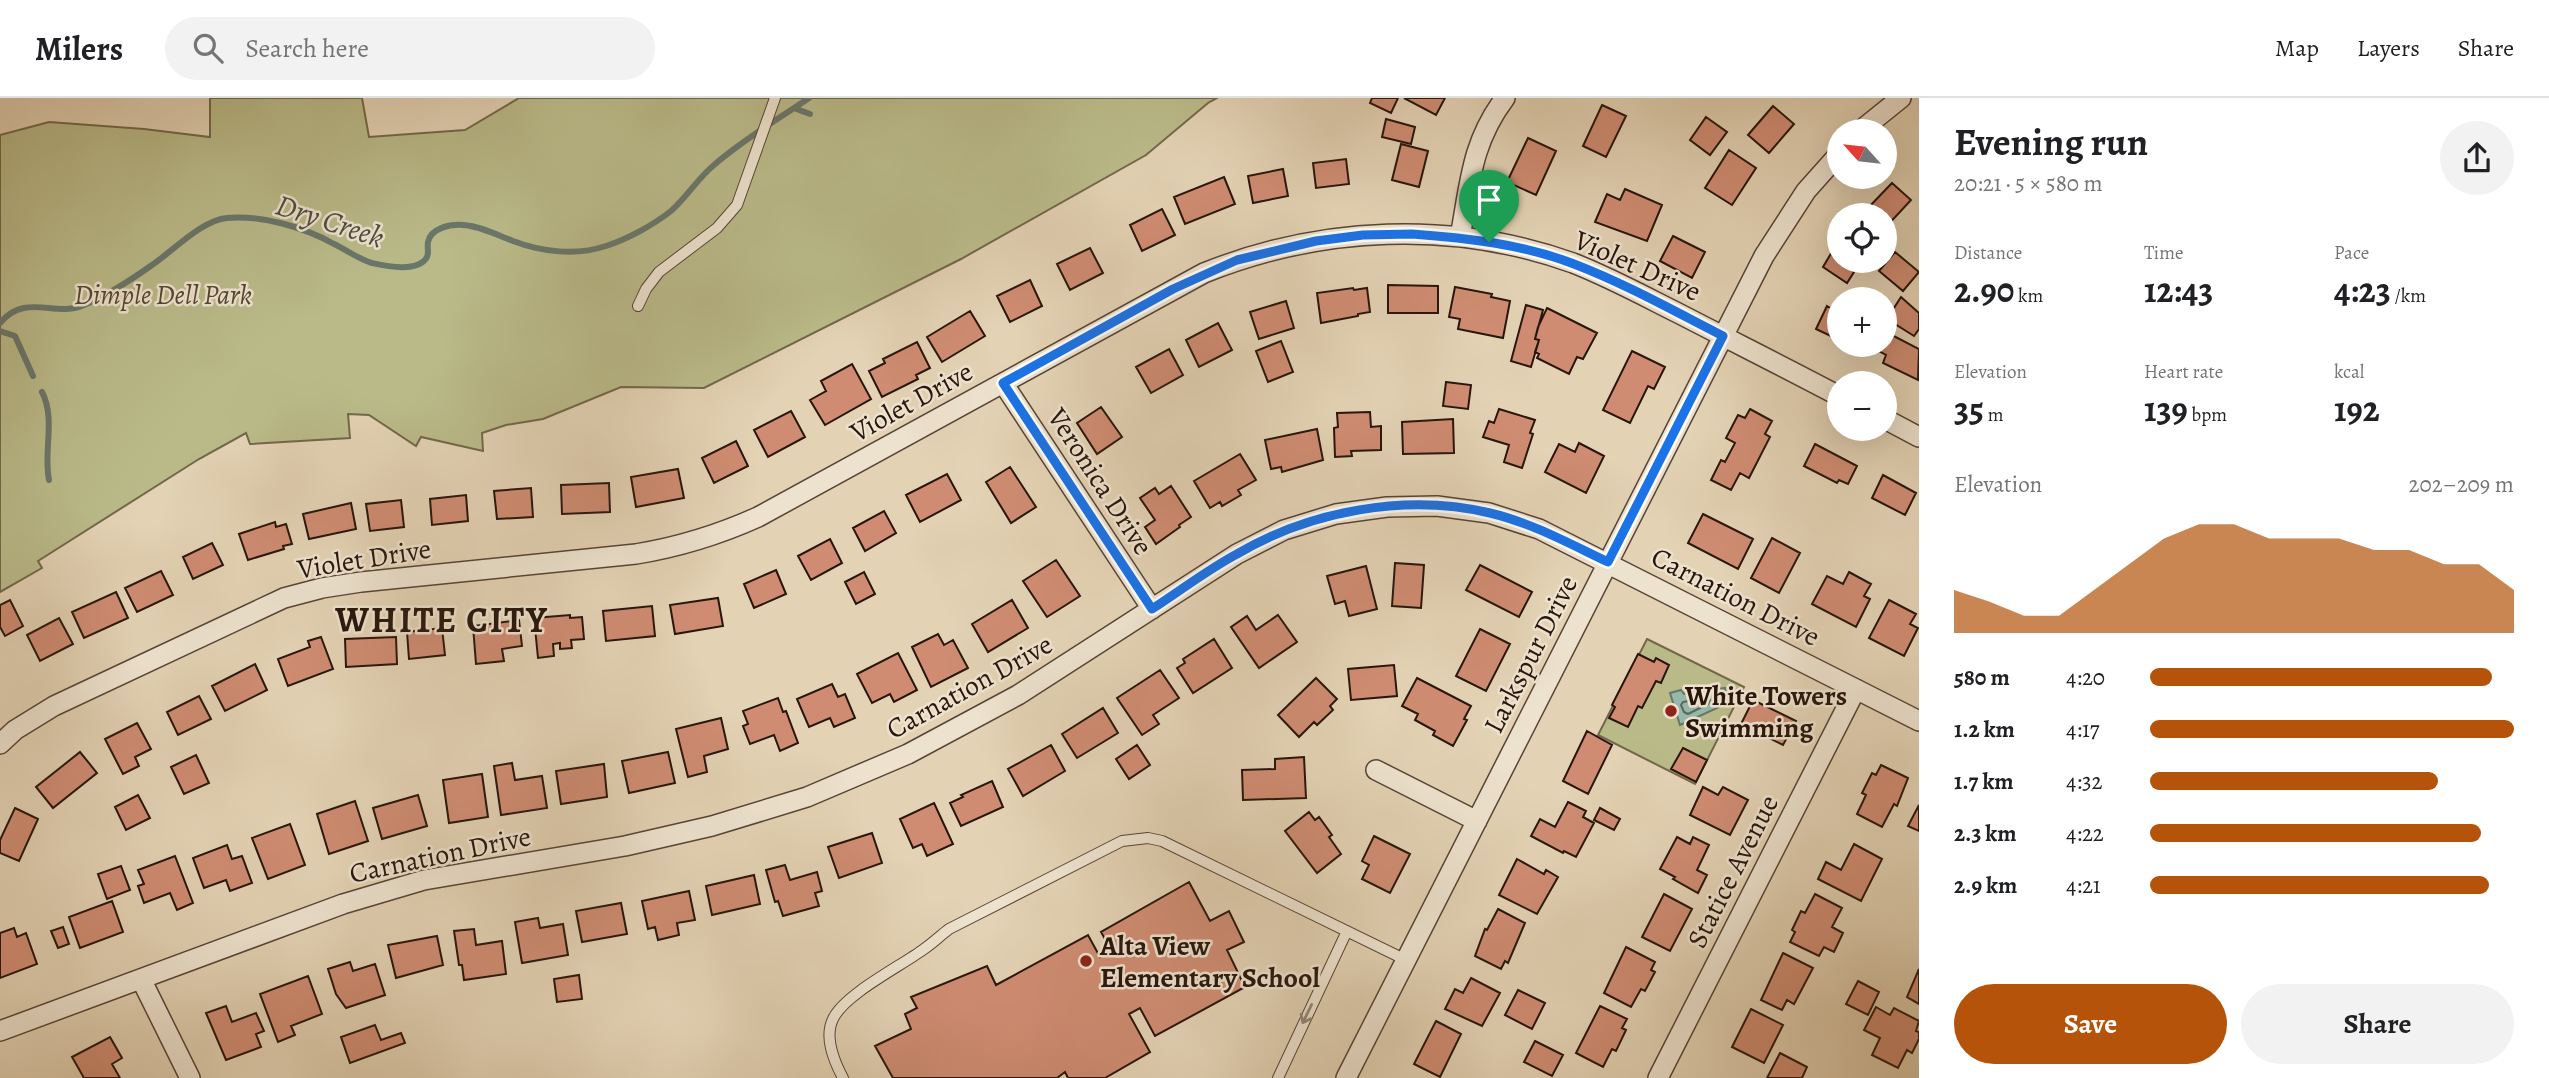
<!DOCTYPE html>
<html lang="en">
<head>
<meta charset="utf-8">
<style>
	:root { --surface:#fff; --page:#f2f2f2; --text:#202124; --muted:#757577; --line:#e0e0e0; --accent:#b45309 }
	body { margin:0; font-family:Alegreya,serif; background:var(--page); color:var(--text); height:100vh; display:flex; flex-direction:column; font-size:26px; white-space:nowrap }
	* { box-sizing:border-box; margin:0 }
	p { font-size:23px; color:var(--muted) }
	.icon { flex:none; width:38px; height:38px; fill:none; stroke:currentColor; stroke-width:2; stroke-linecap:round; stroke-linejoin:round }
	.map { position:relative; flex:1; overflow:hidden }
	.sheet { display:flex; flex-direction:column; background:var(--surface); width:630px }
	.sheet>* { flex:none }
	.needle { width:46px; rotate:297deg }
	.fabs { position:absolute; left:1827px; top:21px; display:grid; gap:14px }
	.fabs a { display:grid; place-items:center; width:70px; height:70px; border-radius:50%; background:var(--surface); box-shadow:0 7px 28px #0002; font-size:35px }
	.pin { position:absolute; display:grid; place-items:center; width:60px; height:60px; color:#fff; margin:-72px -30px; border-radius:50% 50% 50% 0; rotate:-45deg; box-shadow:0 0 7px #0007 }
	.pin .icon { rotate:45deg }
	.round { display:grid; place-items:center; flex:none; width:74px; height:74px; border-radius:37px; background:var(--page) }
	.head { display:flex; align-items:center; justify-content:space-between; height:119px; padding:0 35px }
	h1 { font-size:38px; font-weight:700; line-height:52px }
	.stats { display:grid; grid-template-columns:repeat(3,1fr); gap:10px; height:119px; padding:7px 35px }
	.stats div { display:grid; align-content:center }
	.stats b { font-size:35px; font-weight:700 }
	.stats small { font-size:19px; font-weight:400 }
	.stats p { font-size:19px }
	.chart { height:196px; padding:14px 35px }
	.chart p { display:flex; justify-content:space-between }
	.chart svg { width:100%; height:126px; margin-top:7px; fill:var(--accent); opacity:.7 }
	.action { display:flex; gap:14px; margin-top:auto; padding:14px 35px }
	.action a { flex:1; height:80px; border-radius:42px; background:var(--accent); color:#fff; font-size:28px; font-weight:700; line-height:80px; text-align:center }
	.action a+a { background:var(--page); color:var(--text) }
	ul { padding:0 35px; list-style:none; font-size:23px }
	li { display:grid; grid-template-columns:112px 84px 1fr; align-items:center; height:52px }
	li i { height:18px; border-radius:9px; background:var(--accent) }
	header { display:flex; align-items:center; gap:42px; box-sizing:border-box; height:98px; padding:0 35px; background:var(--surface); border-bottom:2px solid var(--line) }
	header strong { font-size:33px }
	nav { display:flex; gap:38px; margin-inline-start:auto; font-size:24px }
	.search { width:490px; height:63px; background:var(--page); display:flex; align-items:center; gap:18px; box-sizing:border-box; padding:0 24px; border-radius:38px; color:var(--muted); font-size:26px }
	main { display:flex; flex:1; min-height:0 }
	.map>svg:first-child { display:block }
	.green { fill:#baba89; stroke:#71684a; stroke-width:2 }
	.water { fill:#95b8aa; stroke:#69776b; stroke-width:2 }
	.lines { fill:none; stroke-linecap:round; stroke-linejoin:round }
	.shore { stroke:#5e665b; stroke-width:2 }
	.stream { stroke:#69776b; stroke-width:6 }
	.building { fill:#cf8c72; stroke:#28150c; stroke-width:2 }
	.service-casing { stroke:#574436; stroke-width:12 }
	.minor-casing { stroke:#574436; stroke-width:22 }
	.service { stroke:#ede2ce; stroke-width:10 }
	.minor { stroke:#ede2ce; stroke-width:19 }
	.oneway { stroke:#948677 }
	.route-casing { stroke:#fff; stroke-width:14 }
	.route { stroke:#1a73e8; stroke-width:9 }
	.poi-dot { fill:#8f2418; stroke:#ede2ce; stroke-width:2.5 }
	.labels { text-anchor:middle; stroke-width:5; stroke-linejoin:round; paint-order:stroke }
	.street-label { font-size:28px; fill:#28150c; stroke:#ede2ce }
	.park-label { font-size:28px; font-style:italic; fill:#544732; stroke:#ede2ce }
	.poi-label { font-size:28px; font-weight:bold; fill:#28150c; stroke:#ede2ce; text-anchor:start }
	.water-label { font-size:30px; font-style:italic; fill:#4e4e43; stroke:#ede2ce }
	.district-label { font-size:35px; font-weight:bold; letter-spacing:2px; fill:#28150c; stroke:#ede2ce }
</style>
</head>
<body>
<header>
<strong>Milers</strong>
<div class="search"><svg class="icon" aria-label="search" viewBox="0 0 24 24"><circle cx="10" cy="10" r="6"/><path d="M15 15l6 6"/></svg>Search here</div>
<nav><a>Map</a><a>Layers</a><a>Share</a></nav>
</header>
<main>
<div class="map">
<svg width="1919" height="980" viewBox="0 0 1919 980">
	<rect width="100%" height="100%" fill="#e3d2b4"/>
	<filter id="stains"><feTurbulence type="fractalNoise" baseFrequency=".00286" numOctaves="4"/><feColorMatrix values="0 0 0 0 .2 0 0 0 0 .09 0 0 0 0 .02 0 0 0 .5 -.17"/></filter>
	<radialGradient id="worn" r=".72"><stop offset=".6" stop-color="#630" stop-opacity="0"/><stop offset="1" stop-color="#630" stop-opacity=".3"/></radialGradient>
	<path class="green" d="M210,0H362L369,39L465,32L519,0H1217L1208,5L1146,57L961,161L704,290L621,289L543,321L506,327L482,335L483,353L421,339L416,348L369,317L348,316L350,340L250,346L246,335L199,361L38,463L42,470L0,494V37L49,24L144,31L210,39Z
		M1647,541L1744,589L1695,686L1598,637Z"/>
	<path class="water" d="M1725,590L1728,605L1680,627L1670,595L1681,592L1684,596Z"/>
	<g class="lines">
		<path class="shore" d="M1707,600L1710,602L1708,606L1688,616L1684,614L1681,607L1683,604Z"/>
		<path class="stream" d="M794,10L810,16
			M0,225C26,194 55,220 84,207C108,197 131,182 152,167C173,153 202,122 227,120C262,117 304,129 334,146C347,152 358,161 372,165C386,168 418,175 427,159C429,155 427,149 428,144C431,130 450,126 463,127C480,128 497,137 513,143C542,154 576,158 606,148C628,141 653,127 671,113C687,99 698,80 714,67C744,41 777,22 809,0
			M0,233L15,238L33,278
			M42,294C56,321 43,354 49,382"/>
	</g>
	<path class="building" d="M1372,0H1398L1391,15L1370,5Z
		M1404,0H1445L1436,17Z
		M1602,7L1626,18L1606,59L1583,48Z
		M1773,8L1794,26L1769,55L1748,37Z
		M1706,19L1727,34L1710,57L1690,42Z
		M1386,21L1415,29L1411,46L1382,39Z
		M1528,40L1556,53L1536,97L1507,84Z
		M1401,46L1428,53L1419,89L1392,82Z
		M1729,52L1756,70L1732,107L1705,90Z
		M1346,61L1349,86L1316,90L1313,65Z
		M1283,71L1288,98L1253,105L1248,78Z
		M1224,79L1235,106L1185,126L1174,99Z
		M1892,85L1911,102L1886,129L1885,117H1873L1867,111Z
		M1625,91L1662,107L1647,143L1595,124L1607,96L1620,102Z
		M1162,111L1175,137L1142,153L1130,127Z
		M1673,138L1705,154L1692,180L1660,163Z
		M1839,142V163H1861L1847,185L1823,169Z
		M1090,150L1103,175L1070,192L1057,166Z
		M1895,154L1919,174L1903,193L1879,173Z
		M1030,182L1042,208L1010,224L997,198Z
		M1388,187L1438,188V215H1388Z
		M1455,189L1492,196L1491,199L1510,203L1503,240L1458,231L1460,221L1449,219Z
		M1353,190L1354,192L1367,190L1370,214L1358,216V218L1321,225L1317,195Z
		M1901,199L1919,215V231L1914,238L1887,221Z
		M1286,203L1294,230L1259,241L1250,214Z
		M1526,207L1543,212L1535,241L1539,242L1531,269L1511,263Z
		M1827,208L1839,215V242L1816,231Z
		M1547,210L1597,235L1583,261L1577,259L1569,276L1537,260L1539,256L1535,254L1539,242L1535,241L1538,229Z
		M970,213L985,238L942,264L927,239Z
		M1218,225L1232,252L1199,269L1186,242Z
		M1886,234L1919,251L1918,282L1883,265L1886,257L1877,252L1879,247H1885Z
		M1281,243L1293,274L1268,284L1256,253Z
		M917,244L930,270L916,277L918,281L882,299L869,273L885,265L883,261Z
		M1169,251L1183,277L1151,295L1136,269Z
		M1632,253L1665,269L1654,291L1648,288L1630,325L1603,312Z
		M852,266L871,301L825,327L810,302L826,293L821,283Z
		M1446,284L1471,287L1468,311L1443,308Z
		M1101,309L1122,339L1097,356L1077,325Z
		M1499,311L1535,322L1530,335L1533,336L1522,370L1504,364L1509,347L1483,339L1489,323L1494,325Z
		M1750,311L1772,323L1765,336L1770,339L1749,380L1740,375L1731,392L1711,382L1721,362L1725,364L1735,345L1726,340L1738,317L1745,320Z
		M791,313L805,339L768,359L754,332Z
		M1370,314L1371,329L1381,328V352L1351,353L1352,358L1335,359L1334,330L1338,329L1337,315Z
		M1453,321L1454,355L1403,356L1402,324Z
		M1317,331L1323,362L1282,374L1281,369L1271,371L1265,342Z
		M736,343L748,368L714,385L702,360Z
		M1579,345L1604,358L1586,395L1545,374L1559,346L1575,354Z
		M1815,346L1857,368L1848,386L1839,382L1837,385L1804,368Z
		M1240,356L1256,382L1238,392L1241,397L1222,408L1220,404L1210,410L1194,383Z
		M1010,369L1036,409L1011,425L986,384Z
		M678,371L684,400L636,409L631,379Z
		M947,376L961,402L920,424L906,397Z
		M1883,377L1916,395L1905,417L1872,400Z
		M609,385L610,414L562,416L561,387Z
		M1171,388L1191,419L1179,427L1180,429L1156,446L1145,429L1155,422L1140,400L1155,390L1159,396Z
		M531,390L533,419L497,421L494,393Z
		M466,397L468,423L432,427L430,401Z
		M401,402L404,429L370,433L366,406Z
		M351,405L356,431L309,441L303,416Z
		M884,413L896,435L865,453L853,430Z
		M1703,416L1753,441L1738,471L1688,445Z
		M275,424L276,429L286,426L292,446L283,448L284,451L248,462L239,436Z
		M1772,440L1800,455L1779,495L1751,480Z
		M830,441L842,465L811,482L798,458Z
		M212,445L223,467L193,481L183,459Z
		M1056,462L1080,498L1047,519L1023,483Z
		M1395,465L1424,467L1421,510L1392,508Z
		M1480,467L1532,494L1519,519L1466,492Z
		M1366,468L1377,511L1349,518L1345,503L1335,506L1327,478Z
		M776,472L786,496L754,510L744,486Z
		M161,473L173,497L137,514L125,490Z
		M864,474L875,496L856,506L845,484Z
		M1849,474L1871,486L1864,498L1870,501L1856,529L1812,506L1827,478L1843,486Z
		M116,494L128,520L84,540L72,514Z
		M718,500L723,528L675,536L670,507Z
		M10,502L23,528L5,538L0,529V507Z
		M1012,502L1028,530L988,554L972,526Z
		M1889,502L1916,516L1910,526L1918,530L1904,558L1869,540Z
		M652,508L655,538L606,543L603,513Z
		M570,517V520L582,519L584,541L571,542L572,550L560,551V545L553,546L554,558L538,560L534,520Z
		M1278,517L1297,544L1259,570L1231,529L1247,518L1256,532Z
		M59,520L73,546L40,563L27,537Z
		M519,522L522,548L502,551L504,563L476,566L473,528Z
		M442,530L445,557L409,561L407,534Z
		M1480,531L1510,546L1486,593L1456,578Z
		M938,536L944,547L953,542L968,570L931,589L912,549Z
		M321,539L333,571L288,588L278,561L310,549L308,543Z
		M396,539L397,566L346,569L345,541Z
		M1214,541L1232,570L1193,595L1177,570L1185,565L1183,561Z
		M898,555L917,592L894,604L890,596L872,605L857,576Z
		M1638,556L1654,564L1656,560L1669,567L1661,585L1656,583L1642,610L1638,608L1628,629L1609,620L1615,609L1612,607Z
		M255,566L267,592L225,613L212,588Z
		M1394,567L1397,598L1351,602L1348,571Z
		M1160,572L1179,600L1153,617L1159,626L1142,637L1117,600Z
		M1316,580L1337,601L1330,608L1333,612L1317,627L1314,624L1299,639L1278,617Z
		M1417,580L1471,608L1464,621L1467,622L1453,648L1433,637L1435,633L1415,622L1418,616L1402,608Z
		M832,586L838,599L845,596L855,620L834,629L830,620L809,629L797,601Z
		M199,598L211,621L178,637L167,614Z
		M778,600L783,614L786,613L798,645L780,653L774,637L750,646L743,628L748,626L743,613Z
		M1753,602L1796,623L1783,647L1741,626Z
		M1103,610L1118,635L1077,660L1062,636Z
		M721,620L728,651L704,658L707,674L688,679L676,631Z
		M137,625L151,651L135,659L139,668L123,676L105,641Z
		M1587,633L1612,647L1588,696L1563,683Z
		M1051,647L1065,673L1023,698L1008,671Z
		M1137,647L1150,667L1129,681L1116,661Z
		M1683,650L1707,662L1696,684L1671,671Z
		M80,654L97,675L53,710L36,689Z
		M668,654L675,685L629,695L622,663Z
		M196,657L209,685L184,696L171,669Z
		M1304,659L1306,700L1243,702L1242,672L1275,671V661Z
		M512,665L515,682L542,678L547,710L501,717L494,668Z
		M604,666L607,699L561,706L556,673Z
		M1881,667L1908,680L1897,708L1894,706L1882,729L1857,716L1866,697L1862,695L1872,675L1876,677Z
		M482,676L488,719L449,725L443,682Z
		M992,683L1003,709L961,728L950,705L963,699L961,697Z
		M1703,689L1718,697L1723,689L1748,702L1730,737L1690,717Z
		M138,697L150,720L126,732L115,709Z
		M418,697L427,728L382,741L373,710Z
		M355,703L368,743L329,756L317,716Z
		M1568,704L1586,713L1583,719L1594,725L1576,759L1564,753L1563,755L1531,738L1540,721L1555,729Z
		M934,705L953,746L927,758L922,746L913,750L900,721Z
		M1919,707V733L1908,728Z
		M15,710L38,721L19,763L0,755V742Z
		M1600,710L1620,721L1614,732L1594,722Z
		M1309,714L1315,722L1319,719L1332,737L1329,739L1341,756L1317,775L1285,733Z
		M290,726L305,767L268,781L252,740Z
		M872,735L882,765L839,780L828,749Z
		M1374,738L1410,756L1390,795L1362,781L1369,767L1362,763Z
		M1677,739L1690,746L1693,739L1709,747L1697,772L1707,777L1698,795L1673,781L1675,779L1660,771Z
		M1854,746L1882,761L1861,803L1818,781L1826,764L1841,772Z
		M227,747L232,761L242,758L252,785L230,793L226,782L204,790L193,760Z
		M175,758L193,805L177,812L170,795L144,805L138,788L144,786L138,772Z
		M1517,761L1544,776L1546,772L1558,779L1537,816L1499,797Z
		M785,767L790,782L817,774L822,793L815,795L819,808L783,818L778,803L775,804L766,772Z
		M121,768L130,792L107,801L98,776Z
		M754,777L760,806L712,817L706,788Z
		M1189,784L1210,823L1229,813L1244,844L1227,852L1245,889L1155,938L1140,910L1129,916L1150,954L1105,980H1068L1065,974L1057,980H893L875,948L911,931L905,916L917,910L911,899L987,868L996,887L1088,837L1100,859L1111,852L1101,834Z
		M689,793L695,822L677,825L679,837L658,842L655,829L648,831L642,803Z
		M1664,796L1692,811L1670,853L1642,839Z
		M1815,796L1842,810L1832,829L1843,835L1834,854L1824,849L1819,858L1790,844L1795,834L1792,832L1801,813L1805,815Z
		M112,803L123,834L80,850L69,819Z
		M621,805L627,836L582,844L576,813Z
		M1498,811L1525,825L1508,865L1505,863L1501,871L1475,858L1485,831L1487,832Z
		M538,820L540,830L563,826L568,857L522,865L515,824Z
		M63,829L69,846L58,850L51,833Z
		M14,830L17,839L26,835L37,866L0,880V835Z
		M474,831L476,847L502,843L506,876L464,882L462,867H459L454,833Z
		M437,838L443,867L396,880L388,847Z
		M1626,849L1655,864L1651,872L1655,874L1645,893L1641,891L1631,909L1604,895Z
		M1783,855L1813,870L1794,906L1787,902L1782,912L1761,902Z
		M350,864L353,873L375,866L385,897L346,910L336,896L328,871Z
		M1919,871V906L1907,899Z
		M579,877L582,901L557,904L554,881Z
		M308,878L322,916L291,928L295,937L278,944L260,896Z
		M1471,880L1500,895L1482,928L1445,911L1455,891L1463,895Z
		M1858,883L1879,894L1868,917L1846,906Z
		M1518,892L1545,905L1532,931L1505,917Z
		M226,908L232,924L256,915L264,933L256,936L261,949L226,962L206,915Z
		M1600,908L1627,921L1622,930L1626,932L1616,953L1612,951L1603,969L1576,955Z
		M1876,909L1890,917L1894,910L1919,923L1916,933L1919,934V941L1912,955L1907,952L1898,970L1872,957L1880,940L1864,932Z
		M1751,911L1783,927L1764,965L1732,949Z
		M1436,923L1461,936L1440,979L1414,966Z
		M375,927L381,942L401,935L405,945L350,965L341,939Z
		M110,939L122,960L112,966L120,980H84L72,959Z
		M1535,943L1563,957L1552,978L1524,964Z
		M1780,955L1807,969L1802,980H1767Z"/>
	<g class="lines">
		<defs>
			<path id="service" d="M638,208L646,191L659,174L717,130L737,107L775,0
				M843,980C834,963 823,938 834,919C847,895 901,868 924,851C933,845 941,837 949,831L1122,743L1148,740L1162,743L1406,862
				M1278,980L1347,833"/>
			<path id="minor" d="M1860,33L1901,0
				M1460,139C1470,86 1471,45 1505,0
				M1003,285L1152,511
				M1885,321L1919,339
				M0,646L15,632L54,608L284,500L322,490L361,484L636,456C679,449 718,437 758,419L1204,175C1321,128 1453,122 1573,165C1609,179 1644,198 1678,215C1732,243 1786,270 1839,298
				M1376,672L1477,723
				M141,881L190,980
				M0,933L343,806L424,782L625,748L712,728L807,699L908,656L1018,597L1237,456L1284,432L1336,416L1387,409L1437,408L1489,415L1539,431L1919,623
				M1346,980L1764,158L1806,93L1839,56
				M1658,980L1856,591"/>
		</defs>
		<use href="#service" class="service-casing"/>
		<use href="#minor" class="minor-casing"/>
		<use href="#service" class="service"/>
		<use href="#minor" class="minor"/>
	</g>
	<defs><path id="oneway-shaft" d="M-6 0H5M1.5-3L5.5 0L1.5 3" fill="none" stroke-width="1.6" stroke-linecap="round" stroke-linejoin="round" transform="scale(1.75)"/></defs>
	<use class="oneway" href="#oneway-shaft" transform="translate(1307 916) rotate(116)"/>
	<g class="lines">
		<defs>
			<path id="route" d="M1412,136C1467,140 1522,146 1574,166C1626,186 1674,213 1723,238L1608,464C1570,446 1532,425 1490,415C1406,395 1310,413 1237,456C1207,472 1180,493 1152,511L1003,285L1173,191L1237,162L1316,143L1363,137Z"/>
		</defs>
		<use href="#route" class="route-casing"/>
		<use href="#route" class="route"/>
	</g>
	<g class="poi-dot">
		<circle cx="1671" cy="613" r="7"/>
		<circle cx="1086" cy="863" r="7"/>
	</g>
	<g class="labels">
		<g class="street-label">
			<text transform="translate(1638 167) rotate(24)" y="10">Violet Drive</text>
			<text transform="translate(911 303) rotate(-29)" y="10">Violet Drive</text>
			<text transform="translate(1101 383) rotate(57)" y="10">Veronica Drive</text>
			<text transform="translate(364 460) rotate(-9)" y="10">Violet Drive</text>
			<text transform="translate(1736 498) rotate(27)" y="10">Carnation Drive</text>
			<text transform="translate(1530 556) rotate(-63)" y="10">Larkspur Drive</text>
			<text transform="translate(969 588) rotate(-29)" y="10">Carnation Drive</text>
			<text transform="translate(440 756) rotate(-12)" y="10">Carnation Drive</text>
			<text transform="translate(1732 773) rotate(-63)" y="10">Statice Avenue</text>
		</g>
		<g class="park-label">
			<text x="163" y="206">Dimple Dell Park</text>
		</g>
		<g class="poi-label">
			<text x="1685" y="607">White Towers<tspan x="1685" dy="32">Swimming</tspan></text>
			<text x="1100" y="857">Alta View<tspan x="1100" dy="32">Elementary School</tspan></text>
		</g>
		<g class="water-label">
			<text transform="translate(330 123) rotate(18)" y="10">Dry Creek</text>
		</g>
		<g class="district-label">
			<text x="442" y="534">WHITE CITY</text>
		</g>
	</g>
	<rect width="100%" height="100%" filter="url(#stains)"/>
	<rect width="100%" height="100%" fill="url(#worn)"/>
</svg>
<div class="fabs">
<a><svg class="needle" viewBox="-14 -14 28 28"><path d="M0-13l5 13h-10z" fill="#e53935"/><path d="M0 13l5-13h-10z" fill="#757577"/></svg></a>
<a><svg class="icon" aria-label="locate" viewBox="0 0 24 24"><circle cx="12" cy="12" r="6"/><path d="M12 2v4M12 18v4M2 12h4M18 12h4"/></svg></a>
<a>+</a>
<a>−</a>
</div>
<div class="pin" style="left:1489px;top:144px;background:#1e9e55"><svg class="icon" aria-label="arrive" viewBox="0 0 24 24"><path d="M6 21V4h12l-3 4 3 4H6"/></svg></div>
</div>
<section class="sheet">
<div class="head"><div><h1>Evening run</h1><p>20:21 · 5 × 580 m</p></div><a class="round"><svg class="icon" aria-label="share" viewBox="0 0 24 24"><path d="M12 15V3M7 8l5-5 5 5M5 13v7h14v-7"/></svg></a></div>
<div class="stats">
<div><p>Distance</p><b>2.90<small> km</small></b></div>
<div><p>Time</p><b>12:43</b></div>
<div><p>Pace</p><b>4:23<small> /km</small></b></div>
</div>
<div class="stats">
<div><p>Elevation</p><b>35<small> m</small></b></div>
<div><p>Heart rate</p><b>139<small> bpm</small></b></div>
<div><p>kcal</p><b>192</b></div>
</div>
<div class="chart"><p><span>Elevation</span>202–209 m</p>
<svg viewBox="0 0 160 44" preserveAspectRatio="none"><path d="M0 44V29L10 33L20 38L30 38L40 29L50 20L60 11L70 6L80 6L90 11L100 11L110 11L120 15L130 15L140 20L150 20L160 29V44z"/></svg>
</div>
<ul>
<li><b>580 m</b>4:20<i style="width:94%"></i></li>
<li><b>1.2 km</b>4:17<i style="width:100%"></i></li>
<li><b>1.7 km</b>4:32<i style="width:79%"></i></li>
<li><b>2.3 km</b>4:22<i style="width:91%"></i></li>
<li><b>2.9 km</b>4:21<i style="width:93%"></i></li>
</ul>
<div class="action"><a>Save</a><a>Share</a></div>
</section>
</main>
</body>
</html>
